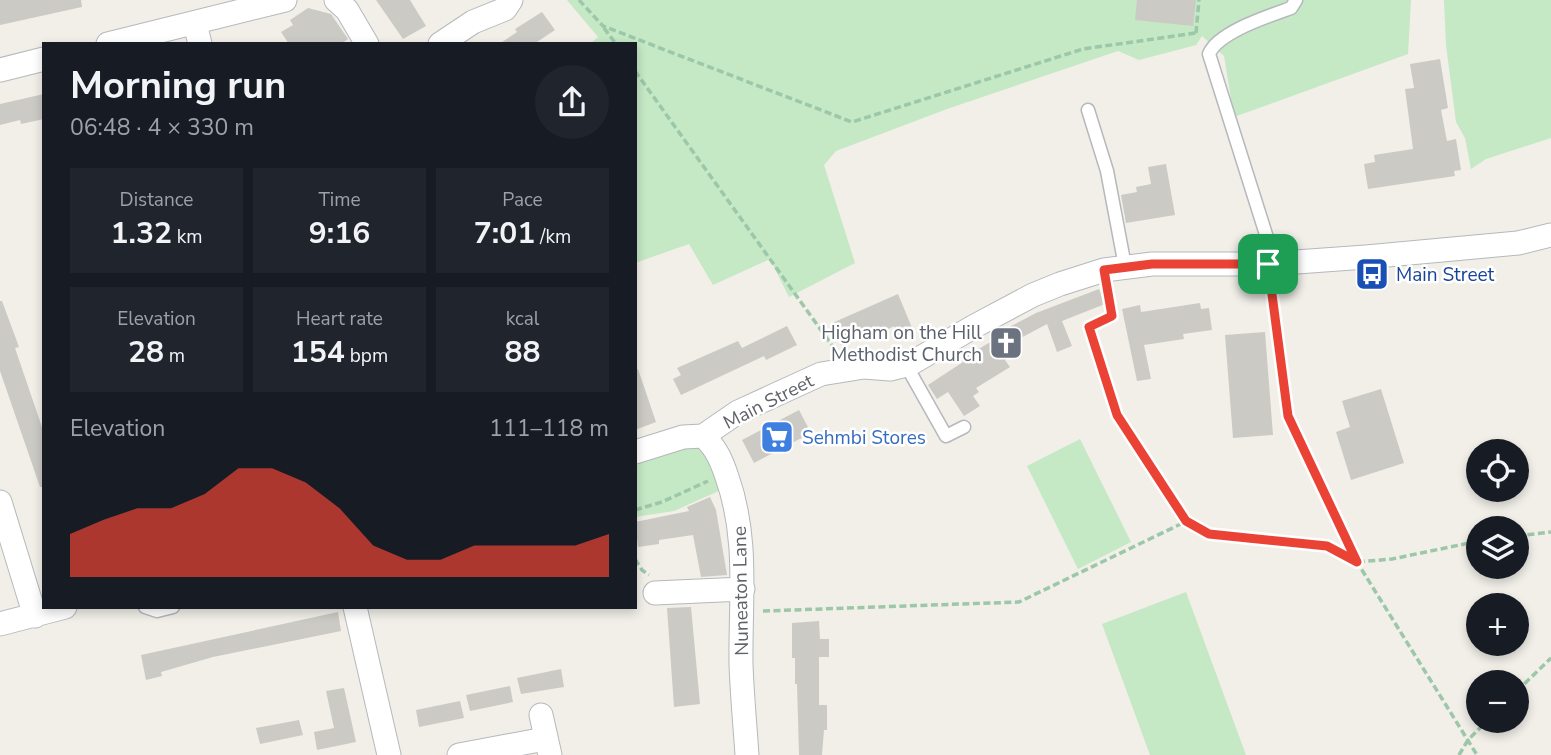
<!DOCTYPE html>
<html lang="en">
<head>
<meta charset="utf-8">
<style>
	:root { --surface:#171b24; --page:#20242c; --text:#f1f3f6; --muted:#9ea1a6; --accent:#ea4335 }
	body { margin:0; font-family:"Nunito Sans",sans-serif; background:var(--page); color:var(--text); height:100vh; display:flex; flex-direction:column; font-size:26px; white-space:nowrap }
	* { box-sizing:border-box; margin:0 }
	p { font-size:23px; color:var(--muted) }
	.icon { flex:none; width:38px; height:38px; fill:none; stroke:currentColor; stroke-width:2; stroke-linecap:round; stroke-linejoin:round }
	.map { position:relative; flex:1; overflow:hidden }
	.details { position:absolute; left:42px; top:42px; width:595px; height:567px; display:flex; flex-direction:column; background:var(--surface); border-radius:0px; box-shadow:0 4px 10px #0003 }
	.details>* { flex:none }
	.buttons { position:absolute; left:1466px; top:439px; display:grid; gap:14px }
	.buttons a { display:grid; place-items:center; width:63px; height:63px; border-radius:50%; background:var(--surface); box-shadow:0 4px 10px #0003; font-size:35px }
	.pin { position:absolute; display:grid; place-items:center; width:60px; height:60px; color:#fff; margin:-30px; border-radius:14px; box-shadow:0 4px 10px #0006 }
	.round { display:grid; place-items:center; flex:none; width:74px; height:74px; border-radius:37px; background:var(--page) }
	.overview { display:flex; align-items:center; justify-content:space-between; height:119px; padding:0 28px }
	h1 { font-size:38px; font-weight:700; line-height:52px }
	.metrics { display:grid; grid-template-columns:repeat(3,1fr); gap:10px; height:119px; padding:7px 28px }
	.metrics div { display:grid; align-content:center; border-radius:0px; background:var(--page); text-align:center }
	.metrics b { font-size:30px; font-weight:700 }
	.metrics small { font-size:19px; font-weight:400 }
	.metrics p { font-size:19px }
	.chart { height:196px; padding:14px 28px }
	.chart p { display:flex; justify-content:space-between }
	.chart svg { width:100%; height:126px; margin-top:7px; fill:var(--accent); opacity:.7 }
	.map>svg:first-child { display:block }
	.green { fill:#c5e8c5 }
	.building { fill:#cccac5 }
	.lines { fill:none; stroke-linecap:round; stroke-linejoin:round }
	.lane-casing { stroke:#b5b8bc; stroke-width:15 }
	.street-casing { stroke:#b5b8bc; stroke-width:25 }
	.path { stroke:#9cc7a9; stroke-width:3.5; stroke-dasharray:7 3.5; stroke-linecap:butt }
	.lane { stroke:#fff; stroke-width:12 }
	.street { stroke:#fff; stroke-width:23 }
	.route-casing { stroke:#fff; stroke-width:14 }
	.route { stroke:#ea4335; stroke-width:9 }
	.labels { text-anchor:middle; stroke-width:5; stroke-linejoin:round; paint-order:stroke }
	.transit-label { font-size:19px; fill:#164399; stroke:#fff; text-anchor:start }
	.worship-label { font-size:19px; fill:#5b616d; stroke:#fff; text-anchor:end }
	.street-label { font-size:19px; fill:#5f6368; stroke:#fff }
	.shop-label { font-size:19px; fill:#366cbe; stroke:#fff; text-anchor:start }
</style>
</head>
<body>
<div class="map">
<svg width="1551" height="755" viewBox="0 0 1551 755">
	<rect width="100%" height="100%" fill="#f1efe8"/>
	<path class="green" d="M567,0H1411L1408,54L1234,117L1224,56L1202,36L1196,45L1139,60L1118,51L947,109L836,151L824,165L855,263L789,297L770,259L713,285L689,244L635,263V44H590L598,37Z
		M1444,0H1551V138L1486,159L1471,169L1465,138L1456,122L1446,45Z
		M1080,439L1131,542L1078,569L1027,466Z
		M694,446H702L723,489L674,511L635,517V462Z
		M1186,592L1246,755H1150L1102,624Z"/>
	<path class="building" d="M0,0H81L82,7L0,25Z
		M376,0H410L426,26L403,39Z
		M1137,0H1196L1193,26L1135,20Z
		M308,8L331,14L348,39L341,44H289L281,32L293,25L290,20Z
		M542,12L555,30L534,44H499L517,32L515,29Z
		M1440,59L1448,108L1441,110L1447,141L1456,139L1461,170L1454,171L1455,176L1368,189L1364,164L1375,162L1374,155L1413,149L1405,89L1414,88L1410,64Z
		M44,94V119L21,124L20,120L0,125V104Z
		M1166,164L1175,215L1126,223L1121,195L1137,192L1136,187L1151,184L1148,167Z
		M1099,289L1105,304L1062,321L1072,346L1057,352L1047,324L1017,340L1020,345L1014,348L1017,353L1005,360L1010,367L976,388L979,392L973,396L980,406L964,416L948,392L937,399L928,385L963,362L962,359L992,341L990,337L1036,313Z
		M898,294L915,335L900,341L894,326L875,336L873,330L841,345L830,324Z
		M0,301H2L19,347L15,348L44,433V487H40L0,371Z
		M1200,303L1201,309L1209,308L1212,330L1183,334L1184,339L1144,345L1151,379L1137,381L1122,309L1140,305L1141,312Z
		M787,326L797,345L766,360L764,356L681,395L673,379L681,375L677,368L738,341L742,348Z
		M1265,332L1273,435L1233,438L1225,335Z
		M638,369L656,422L635,430V370Z
		M1381,389L1404,463L1351,480L1336,432L1350,427L1342,401Z
		M799,410L811,433L754,463L742,440Z
		M710,497L716,510L727,575L701,577L693,535L659,540V544L638,547L635,522L689,511L687,507Z
		M691,607L700,704L674,707L667,608Z
		M338,612L341,631L213,657L161,672L162,676L146,680L141,655Z
		M819,621L820,639H829V657H819V705H827V730H824L822,755H799L797,684H795V658H792V623Z
		M561,669L564,687L521,694L517,678Z
		M510,686L513,702L470,711L466,695Z
		M344,688L356,742L317,750L314,732L334,728L326,691Z
		M460,701L464,718L419,727L416,710Z
		M299,720L303,735L260,744L256,728Z"/>
	<g class="lines">
		<defs>
			<path id="lane" d="M1088,110L1107,171L1125,266
				M1275,263L1209,54C1218,32 1269,16 1291,8L1296,0
				M906,365L946,436L964,427
				M145,607L157,611L173,607"/>
			<path id="street" d="M336,0L347,10L367,44
				M195,23L200,44
				M108,44L285,0
				M440,44L473,22L505,9L511,0
				M0,70L44,59
				M703,436C716,447 722,462 727,477C749,539 740,600 741,664C742,694 745,725 747,755
				M635,452L683,437L703,436L738,412L821,374L864,367L890,369L910,364L973,327L1033,295L1060,284L1104,270L1152,264H1268L1366,257L1518,243L1551,235
				M0,502L35,616
				M655,593L743,589
				M355,607L389,755
				M0,624L65,607
				M541,715L550,755
				M459,755L545,739"/>
		</defs>
		<use href="#lane" class="lane-casing"/>
		<use href="#street" class="street-casing"/>
		<path class="path" d="M579,0L603,26L852,122L1083,49L1196,33
			M604,28L616,44
			M1196,33L1199,0
			M635,71L836,351
			M1271,283L1288,417L1357,562L1477,755
			M1107,289L1112,316L1098,321L1089,327L1117,415L1187,521L1209,534L1327,546L1357,562L1392,559L1479,541
			M635,510L662,502L708,481
			M1517,536L1551,532
			M635,559L642,570L649,575
			M763,611L1019,602L1187,521
			M1517,691L1551,658
			M1459,755L1468,740L1487,721"/>
		<use href="#lane" class="lane"/>
		<use href="#street" class="street"/>
	</g>
	<g class="lines">
		<defs>
			<path id="route" d="M1152,264H1268L1288,416L1357,562L1327,546L1209,534L1186,521L1117,415L1089,327L1112,316L1104,270Z"/>
		</defs>
		<use href="#route" class="route-casing"/>
		<use href="#route" class="route"/>
	</g>
	<defs>
		<symbol id="bus-square" viewBox="-11 -11 22 22"><rect x="-9" y="-9" width="18" height="18" rx="4" fill="#1a4fb4" stroke="#fff"/><path d="M-5-6H5V4H4V6H2V4H-2V6H-4V4H-5ZM-3.5-4V0h7V-4ZM-3.5 1.2v1.5H-2V1.2ZM2 1.2v1.5H3.5V1.2Z" fill="#fff"/></symbol>
		<symbol id="church-square" viewBox="-11 -11 22 22"><rect x="-9" y="-9" width="18" height="18" rx="4" fill="#6b7280" stroke="#fff"/><path d="M-1.2-6h2.4v3.5h3.3v2.4h-3.3V6h-2.4V-.1h-3.3v-2.4h3.3Z" fill="#fff"/></symbol>
		<symbol id="supermarket-square" viewBox="-11 -11 22 22"><rect x="-9" y="-9" width="18" height="18" rx="4" fill="#3f7fe0" stroke="#fff"/><path d="M-6-5.5h2.5l.6 2H6L4.5 2H-2.5L-4.4-4H-6ZM-1.5 3.2a1.3 1.3 0 1 0 .1 0ZM3 3.2a1.3 1.3 0 1 0 .1 0Z" fill="#fff"/></symbol>
	</defs>
	<g fill-rule="evenodd">
		<use href="#bus-square" x="1353" y="255" width="38" height="38"/>
		<use href="#church-square" x="987" y="324" width="38" height="38"/>
		<use href="#supermarket-square" x="758" y="418" width="38" height="38"/>
	</g>
	<g class="labels">
		<g class="transit-label">
			<text x="1396" y="281">Main Street</text>
		</g>
		<g class="worship-label">
			<text x="982" y="339">Higham on the Hill<tspan x="982" dy="22">Methodist Church</tspan></text>
		</g>
		<g class="street-label">
			<text transform="translate(768 401) rotate(-27)" y="7">Main Street</text>
			<text transform="translate(740 591) rotate(-91)" y="7">Nuneaton Lane</text>
		</g>
		<g class="shop-label">
			<text x="802" y="444">Sehmbi Stores</text>
		</g>
	</g>
</svg>
<div class="buttons">
<a><svg class="icon" aria-label="locate" viewBox="0 0 24 24"><circle cx="12" cy="12" r="6"/><path d="M12 2v4M12 18v4M2 12h4M18 12h4"/></svg></a>
<a><svg class="icon" aria-label="layers" viewBox="0 0 24 24"><path d="M12 4l9 5-9 5-9-5zM3 14l9 5 9-5"/></svg></a>
<a>+</a>
<a>−</a>
</div>
<div class="pin" style="left:1268px;top:264px;background:#1e9e55"><svg class="icon" aria-label="arrive" viewBox="0 0 24 24"><path d="M6 21V4h12l-3 4 3 4H6"/></svg></div>
<section class="details">
<div class="overview"><div><h1>Morning run</h1><p>06:48 · 4 × 330 m</p></div><a class="round"><svg class="icon" aria-label="share" viewBox="0 0 24 24"><path d="M12 15V3M7 8l5-5 5 5M5 13v7h14v-7"/></svg></a></div>
<div class="metrics">
<div><p>Distance</p><b>1.32<small> km</small></b></div>
<div><p>Time</p><b>9:16</b></div>
<div><p>Pace</p><b>7:01<small> /km</small></b></div>
</div>
<div class="metrics">
<div><p>Elevation</p><b>28<small> m</small></b></div>
<div><p>Heart rate</p><b>154<small> bpm</small></b></div>
<div><p>kcal</p><b>88</b></div>
</div>
<div class="chart"><p><span>Elevation</span>111–118 m</p>
<svg viewBox="0 0 160 44" preserveAspectRatio="none"><path d="M0 44V29L10 24L20 20L30 20L40 15L50 6L60 6L70 11L80 20L90 33L100 38L110 38L120 33L130 33L140 33L150 33L160 29V44z"/></svg>
</div>
</section>
</div>
</body>
</html>
